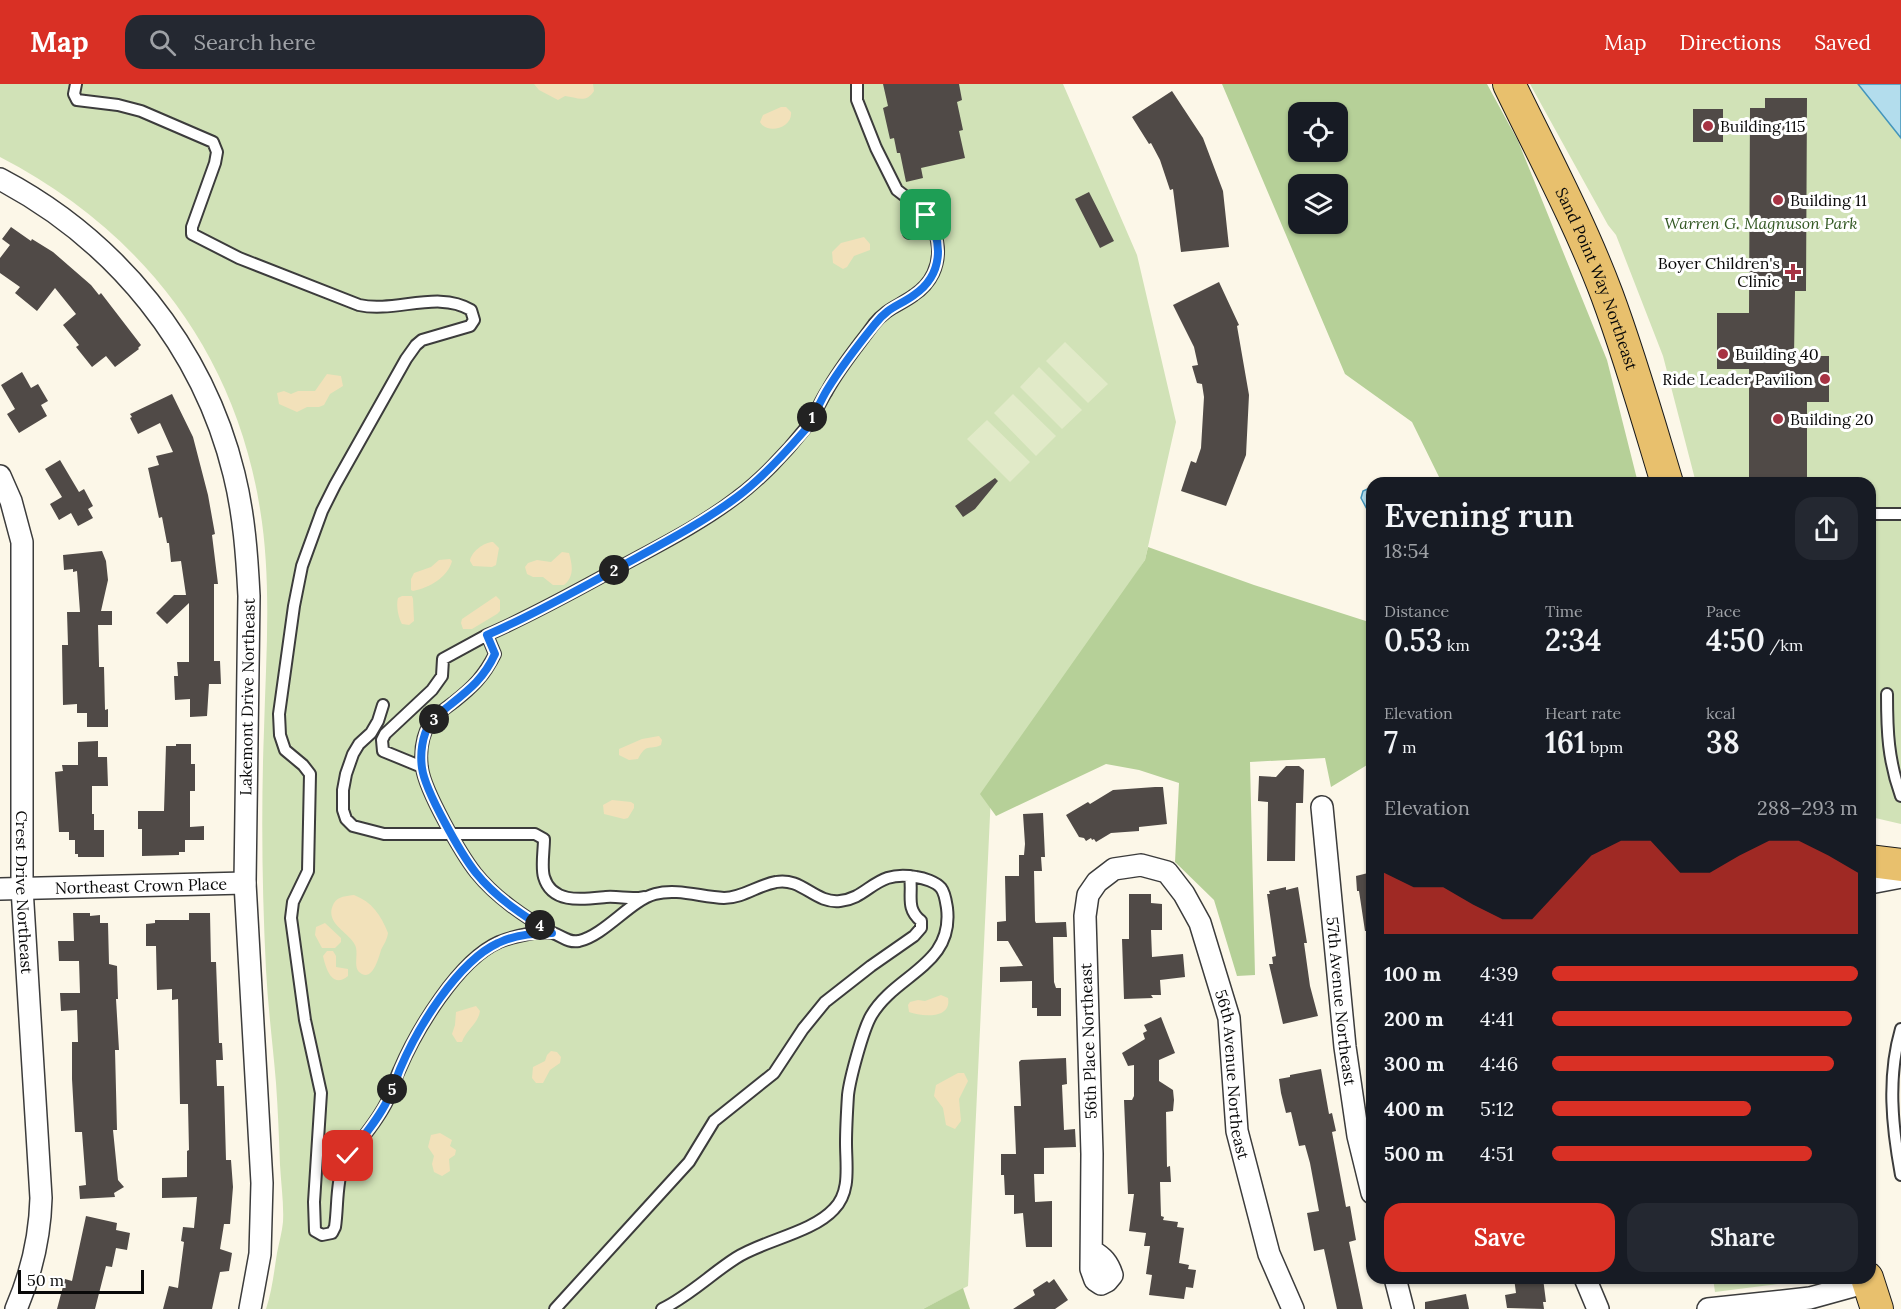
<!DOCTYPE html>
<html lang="en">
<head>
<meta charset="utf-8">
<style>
	:root { --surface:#171b24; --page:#242831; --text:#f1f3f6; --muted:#9ea1a6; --accent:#d93025 }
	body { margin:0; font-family:Lora,serif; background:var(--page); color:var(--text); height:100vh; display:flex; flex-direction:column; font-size:22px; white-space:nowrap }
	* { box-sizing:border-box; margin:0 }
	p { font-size:20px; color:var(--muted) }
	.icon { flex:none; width:33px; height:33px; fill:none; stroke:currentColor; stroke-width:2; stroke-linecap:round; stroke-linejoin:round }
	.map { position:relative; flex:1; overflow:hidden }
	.drawer { position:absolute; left:1366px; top:393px; width:510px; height:807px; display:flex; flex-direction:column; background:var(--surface); border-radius:18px; box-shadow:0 2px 4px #0004 }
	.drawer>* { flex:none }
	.buttons { position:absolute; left:1288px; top:18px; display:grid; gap:12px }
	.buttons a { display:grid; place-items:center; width:60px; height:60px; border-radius:12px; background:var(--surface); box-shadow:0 2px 4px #0004; font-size:30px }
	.scale { position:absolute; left:18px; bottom:15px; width:126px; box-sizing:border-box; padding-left:6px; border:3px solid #090909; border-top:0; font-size:16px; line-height:21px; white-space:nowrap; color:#090909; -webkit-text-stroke:4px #fff; paint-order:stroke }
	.pin { position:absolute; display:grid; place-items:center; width:51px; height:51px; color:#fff; margin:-26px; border-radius:12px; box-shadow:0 3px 9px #0006 }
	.km { position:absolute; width:30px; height:30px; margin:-15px; border-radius:50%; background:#222; color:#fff; font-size:16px; line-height:30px; text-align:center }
	.round { display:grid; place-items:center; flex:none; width:63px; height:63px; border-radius:18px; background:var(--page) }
	.overview { display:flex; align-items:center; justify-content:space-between; height:102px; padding:0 18px }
	h1 { font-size:33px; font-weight:600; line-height:45px }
	.figures { display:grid; grid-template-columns:repeat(3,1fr); gap:9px; height:102px; padding:6px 18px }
	.figures div { display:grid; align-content:center }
	.figures b { font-size:30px; font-weight:600 }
	.figures small { font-size:16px; font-weight:400 }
	.figures p { font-size:16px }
	.chart { height:168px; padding:12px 18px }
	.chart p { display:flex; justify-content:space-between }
	.chart svg { width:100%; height:108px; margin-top:6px; fill:var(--accent); opacity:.7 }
	.primary-button { display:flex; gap:12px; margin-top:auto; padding:12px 18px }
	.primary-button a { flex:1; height:69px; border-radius:18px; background:var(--accent); color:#fff; font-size:24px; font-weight:600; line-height:69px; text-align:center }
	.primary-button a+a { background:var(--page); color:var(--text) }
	ul { padding:0 18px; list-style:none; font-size:20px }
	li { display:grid; grid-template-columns:96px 72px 1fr; align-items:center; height:45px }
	li i { height:15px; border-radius:8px; background:var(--accent) }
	header { display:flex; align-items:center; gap:36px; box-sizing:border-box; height:84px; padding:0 30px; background:var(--accent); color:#fff }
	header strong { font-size:28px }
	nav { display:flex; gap:33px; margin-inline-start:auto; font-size:21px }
	.search { width:420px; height:54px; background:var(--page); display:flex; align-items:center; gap:15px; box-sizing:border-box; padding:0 21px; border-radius:18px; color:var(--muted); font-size:22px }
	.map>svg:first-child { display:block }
	.green { fill:#d1e2b7 }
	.forest { fill:#b6d098; fill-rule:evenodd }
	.sand { fill:#f2e1ba }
	.pitch { fill:#e1eac8 }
	.water { fill:#b3dded; stroke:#4395bb; stroke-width:1.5 }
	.building { fill:#504a47 }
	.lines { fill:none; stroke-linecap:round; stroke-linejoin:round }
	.lane-casing { stroke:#3c3c3c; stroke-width:14 }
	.street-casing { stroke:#3c3c3c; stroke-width:24 }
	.primary-casing { stroke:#1a1a1a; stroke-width:34 }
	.lane { stroke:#fff; stroke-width:10 }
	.street { stroke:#fff; stroke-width:21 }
	.primary { stroke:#e8c06d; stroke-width:32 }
	.route-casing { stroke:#fff; stroke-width:12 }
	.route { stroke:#1a73e8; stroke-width:8 }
	.poi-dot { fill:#a73343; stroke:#fff; stroke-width:2 }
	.labels { text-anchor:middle; stroke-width:6; stroke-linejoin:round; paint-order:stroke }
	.poi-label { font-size:16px; fill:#090909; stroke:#fff; text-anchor:start }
	.park-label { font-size:16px; font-style:italic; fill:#325823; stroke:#fff }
	.street-label { font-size:16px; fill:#090909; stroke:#fff }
</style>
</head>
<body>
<header>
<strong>Map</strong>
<div class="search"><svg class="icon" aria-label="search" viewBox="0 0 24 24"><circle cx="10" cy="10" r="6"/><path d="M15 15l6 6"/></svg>Search here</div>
<nav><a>Map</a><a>Directions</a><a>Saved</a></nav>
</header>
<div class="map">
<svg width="1901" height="1225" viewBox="0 0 1901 1225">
	<rect width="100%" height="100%" fill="#fcf7e8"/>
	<path class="green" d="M0,0H1063L1137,171L1176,338L1145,476L991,710L968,1202L923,1225H266C272,1207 274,1188 277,1169C279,1159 282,1148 283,1138C284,1120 281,1100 280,1081C279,1054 278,1027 276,999C273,962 268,924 266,886C262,806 261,725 264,646C266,573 272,497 260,425C235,267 141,146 0,73Z
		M1530,0H1858L1901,54V740L1871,733L1870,399H1696L1663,272L1616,151L1608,141Z
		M1713,1194H1825L1715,1208Z"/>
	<path class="forest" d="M1222,0H1487L1518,57L1607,276L1638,399H1442L1412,338L1345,290ZM1299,28H1338V68H1299ZM1299,100H1338V140H1299Z
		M1148,463L1254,501L1372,539V678L1331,703L1325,674L1250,678L1255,891L1237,892L1214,816L1175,778L1179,699L1139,686L1106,680L996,732L980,710L1145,476Z
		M963,1204L970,1225H923Z"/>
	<path class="sand" d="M534,0H593L594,7C586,20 576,13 565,12L558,16L539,6Z
		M781,23H786L791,28C793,44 767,51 760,38L763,31Z
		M864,153L870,160V166L854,172L847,183L843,185L833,179L832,168L841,159Z
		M327,290L341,292L343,302L330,310L324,321L319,323H307L297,328L279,320L277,309L284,307L291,310L298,307H315Z
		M493,458L499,464L496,481L492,483L473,482L470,477C471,468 484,458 493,458Z
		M562,468L569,469C572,480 575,492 564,501H553L543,493H533L527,490L525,483L528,479L537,476L551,478Z
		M450,475L452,477C448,493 429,504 413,507L411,506V495L414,489L431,483L439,476Z
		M402,512H412L413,515L414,537L409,541L402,540C398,533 396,521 398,514Z
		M496,512L500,516V527L497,530L472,545H463L461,539L462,535Z
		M659,652L662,656L661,661C648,667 647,658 638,675L629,676L619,671V665L642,655Z
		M612,716L631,718L634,720V724L628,734L624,735L604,730L603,721Z
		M354,811C372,818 381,831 388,849C387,856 384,860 381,866C379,873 372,900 359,888C353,882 359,869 355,861C348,847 323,839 334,819C338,812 347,812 354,811Z
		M325,839L341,854V858L335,864H322L315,851L316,843Z
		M327,867H333L336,872V883L348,885V892C332,905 326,885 323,872Z
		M941,911L948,914C952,935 922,933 909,928L908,921L910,918L918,916L925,917Z
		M476,922L480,927C478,940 466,946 462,958H457L452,950L455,941L456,928Z
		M551,967L557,968L561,973L560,979L550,986L543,999H536L532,994L533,983L545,977L547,971Z
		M958,989H964L968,997L959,1015L961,1037L955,1045L946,1041L943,1024L934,1012L936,1001Z
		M440,1049L452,1056L450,1062L456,1066L455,1071L449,1075L450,1087L442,1092L434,1088L432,1080L434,1072L428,1063L431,1051Z"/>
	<path class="pitch" d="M1065,258L1108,300L1088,319L1046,277Z
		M1039,283L1082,326L1062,345L1020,303Z
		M1013,310L1056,352L1036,372L994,329Z
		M987,336L1030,378L1010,398L967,355Z"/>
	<path class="water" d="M1858,0H1901V54Z
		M1372,403V448L1369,442L1368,427L1361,414L1363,407Z"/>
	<path class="building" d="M883,0H959L962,16L957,18L963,46L959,47L965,74L921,84L923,94L906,98L900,69H897L894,54L890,55L883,24L888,22Z
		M1172,7L1203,54L1223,107L1229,163L1181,168L1173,105L1170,106L1160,76L1151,59L1149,60L1132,33Z
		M1765,14H1807L1806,207H1795L1794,272H1829V318H1807V399H1749V285H1717V229H1749L1750,24H1765Z
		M1693,25H1723V58H1693Z
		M1089,108L1114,157L1100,164L1075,115Z
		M11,143L31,157L32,155L53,168L91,201L99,211L101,209L141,261L138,264L139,265L115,283L106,272L92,283L76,263L79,261L63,241L76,230L55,204L37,227L15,209L20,203L0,189V174L10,161L2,155Z
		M1219,198L1239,241L1237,242L1249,311L1246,371L1226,422L1181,407L1191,377L1196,379L1201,364L1204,313L1202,300L1197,299L1192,282L1198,281L1194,263L1173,221Z
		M22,288L31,304L38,300L48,317L41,321L47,332L19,349L7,330L15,325L1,301Z
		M172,310L193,353L208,411L215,450L212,451L218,500H214V577H220L221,600H209L207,632L190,633V615L175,616L174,592H178L177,578H189V519L167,540L156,529L174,511H186L181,477L171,478L169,459H167L162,433L159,434L148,384L159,381L156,372L173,368L160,339L138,350L130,334L132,333L130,330Z
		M60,376L79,408L84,405L93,422L88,425L93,434L78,442L71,429L59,436L50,420L62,413L45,385Z
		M995,394L998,397L975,425L963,433L955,422Z
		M102,467L106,477L108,496L101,527H112V541H98L99,580V583H104L105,626L108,625V643H87V629H77V620L63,621L62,561H68L67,528H80L77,487L73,488V485L64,486L63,471Z
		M98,657V673H107L108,702H92V730H94V746H104V773H78V770H75V756H69V748H59L55,688L63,687L62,681H78V658Z
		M176,660H191V680H195V707H190V743L204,742V756H185V768H179V771L142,772V745H138V727H164L166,662H176Z
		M1286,682H1299L1304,686L1303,719H1296L1295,777H1267L1268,718L1258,717L1259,692L1276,693Z
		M1155,703H1163L1167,740L1139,743V747L1111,749L1096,758L1094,755L1092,756L1091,754L1086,757L1084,754L1079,753L1066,731L1088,718L1090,720L1113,706Z
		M1043,729L1045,773H1041L1042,787H1034L1035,837L1036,839L1066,838L1067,853H1053L1054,898L1056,904H1061V932H1037V924H1032V897L1000,898V883L1023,882L1008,857H997V838L1006,837L1005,792H1019V771H1024L1025,760L1023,730Z
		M1372,788V847H1365L1359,807H1357L1356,792Z
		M1286,803V806L1298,803L1307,859H1304L1310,902L1318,932L1283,940L1269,880H1273L1272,873L1276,872L1267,810H1270L1269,807Z
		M1129,810H1151V819L1162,820V846H1151L1152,873L1183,870L1185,893L1160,896L1161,911H1151L1153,914L1124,915L1122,855H1129Z
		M73,829H90V832L100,831V839H108L109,880L117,882L118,915H116L119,966H115L117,1046H113L118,1096L124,1103L114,1109L115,1113L80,1115L79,1102L86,1101L82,1048H75L72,995V958H78L77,926L61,927L60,909H80L79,877H59L58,857H74Z
		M189,829H210L211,878H216L219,959H222L223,976H216L217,1002H224L226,1076H231L233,1103L230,1140H224L220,1165L232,1169L229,1187L220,1188L212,1225H163L169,1202L178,1204L184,1158L181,1157L183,1143L194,1144L197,1113L162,1114V1094L187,1093V1067L189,1066L188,1020H180L178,915L172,916V905L157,906L156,862H146V840L155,839V836H189Z
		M1161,933L1175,969L1159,976V997L1173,1006L1174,1016L1173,1027L1166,1028L1167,1083L1170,1082L1171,1098H1160L1161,1132L1164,1133L1163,1136L1178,1138L1177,1143L1184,1144L1179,1179L1189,1181L1188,1185L1196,1186L1193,1204L1186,1203L1184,1215L1149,1211L1152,1191L1146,1190L1150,1162H1144L1146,1149L1129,1147L1134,1110H1128L1124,1016H1132L1134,1012V981L1128,982L1122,969L1145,955L1143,949L1147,947L1144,941Z
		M1066,974L1067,1000L1062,1001L1064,1046L1075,1045L1076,1063L1044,1064V1090H1034L1035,1118L1052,1117V1163H1026L1023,1129L1014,1130V1111H1005L1004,1091H1001V1070H1016L1014,1022H1021L1019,978L1021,976Z
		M1321,985L1329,1030L1332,1029L1336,1047L1332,1048L1346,1123L1350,1122L1356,1156L1349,1158L1363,1225H1337L1324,1165L1314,1167L1307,1129L1319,1127L1310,1079L1305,1061L1299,1062L1291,1028L1286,1029L1281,1009L1279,995L1290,993V991Z
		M86,1132L117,1139L116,1146L130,1149L127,1166L116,1164L112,1183L106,1182L95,1225H57L65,1195L72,1197Z
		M1514,1194H1543L1546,1218H1543L1544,1225L1507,1224L1505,1211L1516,1209Z
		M1054,1195L1068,1216L1055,1225H1013L1035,1211L1033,1206L1047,1197L1049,1199Z
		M1466,1210L1469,1225H1425V1218Z"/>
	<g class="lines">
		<defs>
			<path id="lane" d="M76,0L74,10L77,16L118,21L141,27L213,58L217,68L215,79L192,143V150L239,174L359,221C395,229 438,206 471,226L474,236L470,242L422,256L416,261L406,275L335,401L322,427L302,482L294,522L279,630L280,651L285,666L303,681L310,690L308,787L293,818L291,834L305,936L321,1009L314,1118L315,1147L322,1151L332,1149L335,1143C338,1123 336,1100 343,1081C346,1073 353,1066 359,1059C370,1044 382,1030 389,1013C393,1004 395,995 399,987C416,947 458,876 499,858C509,854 522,851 533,849C538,849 548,848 553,849C562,852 568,859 579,857C605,851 631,816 655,810C677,804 701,813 724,814C743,814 758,801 776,798C802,793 815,820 840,817C870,814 875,785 916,793C924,794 936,798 941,804C945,809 946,818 947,824C954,882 895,890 871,932C863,946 850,994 848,1011C847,1027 846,1043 846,1059C846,1082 851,1108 834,1125C812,1149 764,1156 736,1174C711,1190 689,1212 662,1225
				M857,0V16L876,64L897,106L910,116L909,149
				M1870,430H1901
				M1887,610C1887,647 1888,676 1901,712
				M383,621L378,637L371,649L359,660L353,670L346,690L343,706V726L346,735L353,742L384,750H535L544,755C544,766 541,783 544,793C552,821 585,815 606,813C620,812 631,816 644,813
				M422,683L383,667L382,656L385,650L432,606L442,592L443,575L487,551
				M552,849C525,833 496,814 476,789C461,770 425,707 422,684C420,669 422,652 430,639C435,631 446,624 454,618C473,603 484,592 495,570L487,551C531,532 574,508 616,485C656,463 701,441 737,413C760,396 786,369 804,346C814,335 819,319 827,307C840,283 858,262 874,240C887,224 899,222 914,211C950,187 943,139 910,116
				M1901,945C1887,993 1892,1042 1901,1091
				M555,1225L689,1078L714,1037L774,989L803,945L825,918L871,882L914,852L921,844V837C905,824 913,811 910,792"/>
			<g id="street">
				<path d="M0,95C116,156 203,263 234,390C244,430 247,472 249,512L245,799L262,1099L260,1170L250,1225"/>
				<path id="s1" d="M0,392L11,417L22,458V804L41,1114C40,1154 32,1188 16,1225"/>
				<path id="s2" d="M1322,723L1345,963L1358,1052L1372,1109"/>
				<path d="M1870,799L1901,793"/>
				<path id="s3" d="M0,805L245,799"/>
				<path id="s4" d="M1092,1167C1103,1173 1108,1179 1112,1191L1107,1197L1101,1200L1095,1196L1091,1185L1092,1070L1085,832L1088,811L1097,798L1114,785L1141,781L1167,788L1184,810L1200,839L1229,934L1237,1047L1269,1170L1293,1225"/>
				<path d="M1395,1194L1403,1225"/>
				<path d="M1585,1194L1598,1225"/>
				<path d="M1708,1225L1810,1214L1868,1198"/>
			</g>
			<g id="primary">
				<path id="s5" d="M1509,0C1543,70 1580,139 1607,211C1630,273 1648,336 1667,399"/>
				<path d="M1870,777L1901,781"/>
				<path d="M1867,1194L1877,1225"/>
			</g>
		</defs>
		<use href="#lane" class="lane-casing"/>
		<use href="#street" class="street-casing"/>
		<use href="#primary" class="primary-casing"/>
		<use href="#lane" class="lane"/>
		<use href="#street" class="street"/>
		<use href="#primary" class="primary"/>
	</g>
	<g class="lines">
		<defs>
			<path id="route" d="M348,1072C362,1054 378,1036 388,1015C393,1006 396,995 400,985C417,945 457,878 498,859C514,851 535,849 552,849C525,833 496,814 476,789C461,770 425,707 422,684C420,670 422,652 430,639C434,633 444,626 450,621C470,605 484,594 495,570L487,551C531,532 574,508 616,485C656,463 701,440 737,413C760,396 786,368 805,346C814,334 819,319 827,306C841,283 858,261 875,240C888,223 899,222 914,211C943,191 944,158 926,131"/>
		</defs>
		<use href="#route" class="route-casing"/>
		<use href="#route" class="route"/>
	</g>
	<g class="poi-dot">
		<circle cx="1708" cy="42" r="6"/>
		<circle cx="1778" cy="116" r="6"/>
		<path d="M1790 179h6v6h6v6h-6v6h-6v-6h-6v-6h6z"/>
		<circle cx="1723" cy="270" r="6"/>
		<circle cx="1825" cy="295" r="6"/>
		<circle cx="1778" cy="335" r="6"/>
	</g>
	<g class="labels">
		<g class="poi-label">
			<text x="1720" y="48">Building 115</text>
			<text x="1790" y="122">Building 11</text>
			<text x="1780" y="185" text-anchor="end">Boyer Children's<tspan x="1780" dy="18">Clinic</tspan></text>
			<text x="1735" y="276">Building 40</text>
			<text x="1813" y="301" text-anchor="end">Ride Leader Pavilion</text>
			<text x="1790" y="341">Building 20</text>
		</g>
		<g class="park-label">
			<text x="1761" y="145">Warren G. Magnuson Park</text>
		</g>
		<g class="street-label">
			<text dy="6" stroke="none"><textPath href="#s5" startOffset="214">Sand Point Way Northeast</textPath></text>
			<text transform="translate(247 613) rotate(-89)" y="6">Lakemont Drive Northeast</text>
			<text dy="6" stroke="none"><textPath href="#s3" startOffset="141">Northeast Crown Place</textPath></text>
			<text dy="6" stroke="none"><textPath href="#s1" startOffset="420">Crest Drive Northeast</textPath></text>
			<text dy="6" stroke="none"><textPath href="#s2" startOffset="195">57th Avenue Northeast</textPath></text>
			<text transform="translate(1088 957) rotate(-92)" y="6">56th Place Northeast</text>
			<text dy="6" stroke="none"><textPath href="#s4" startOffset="748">56th Avenue Northeast</textPath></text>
		</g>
	</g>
</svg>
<div class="buttons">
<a><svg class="icon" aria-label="locate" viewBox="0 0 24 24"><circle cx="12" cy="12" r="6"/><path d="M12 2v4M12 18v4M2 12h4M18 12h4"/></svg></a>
<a><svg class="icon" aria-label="layers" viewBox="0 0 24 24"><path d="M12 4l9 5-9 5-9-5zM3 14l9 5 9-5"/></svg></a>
</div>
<div class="scale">50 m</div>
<div class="pin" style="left:926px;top:131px;background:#1e9e55"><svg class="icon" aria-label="arrive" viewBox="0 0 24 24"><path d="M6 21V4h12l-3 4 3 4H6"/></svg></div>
<div class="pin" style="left:348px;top:1072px;background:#d93025"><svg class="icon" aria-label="check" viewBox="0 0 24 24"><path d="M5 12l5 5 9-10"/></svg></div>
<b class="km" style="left:812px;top:333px">1</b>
<b class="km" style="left:614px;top:486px">2</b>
<b class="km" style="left:434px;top:635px">3</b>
<b class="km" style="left:540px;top:841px">4</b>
<b class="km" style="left:392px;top:1005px">5</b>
<section class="drawer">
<div class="overview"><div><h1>Evening run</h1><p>18:54</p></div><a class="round"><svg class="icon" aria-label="share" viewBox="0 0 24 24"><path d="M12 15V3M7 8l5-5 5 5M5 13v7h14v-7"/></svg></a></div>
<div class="figures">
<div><p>Distance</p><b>0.53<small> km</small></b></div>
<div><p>Time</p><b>2:34</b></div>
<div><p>Pace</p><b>4:50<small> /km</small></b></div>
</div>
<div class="figures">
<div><p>Elevation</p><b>7<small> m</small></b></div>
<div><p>Heart rate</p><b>161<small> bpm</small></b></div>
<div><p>kcal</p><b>38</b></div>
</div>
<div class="chart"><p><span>Elevation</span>288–293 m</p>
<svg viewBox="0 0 160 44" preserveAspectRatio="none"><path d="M0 44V19L10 25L20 25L30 32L40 38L50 38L60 25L70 12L80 6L90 6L100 19L110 19L120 12L130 6L140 6L150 12L160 19V44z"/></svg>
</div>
<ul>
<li><b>100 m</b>4:39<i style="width:100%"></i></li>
<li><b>200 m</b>4:41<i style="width:98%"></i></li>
<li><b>300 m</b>4:46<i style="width:92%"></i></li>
<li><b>400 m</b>5:12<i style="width:65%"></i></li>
<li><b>500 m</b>4:51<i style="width:85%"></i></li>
</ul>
<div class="primary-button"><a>Save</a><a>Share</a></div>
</section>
</div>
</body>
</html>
